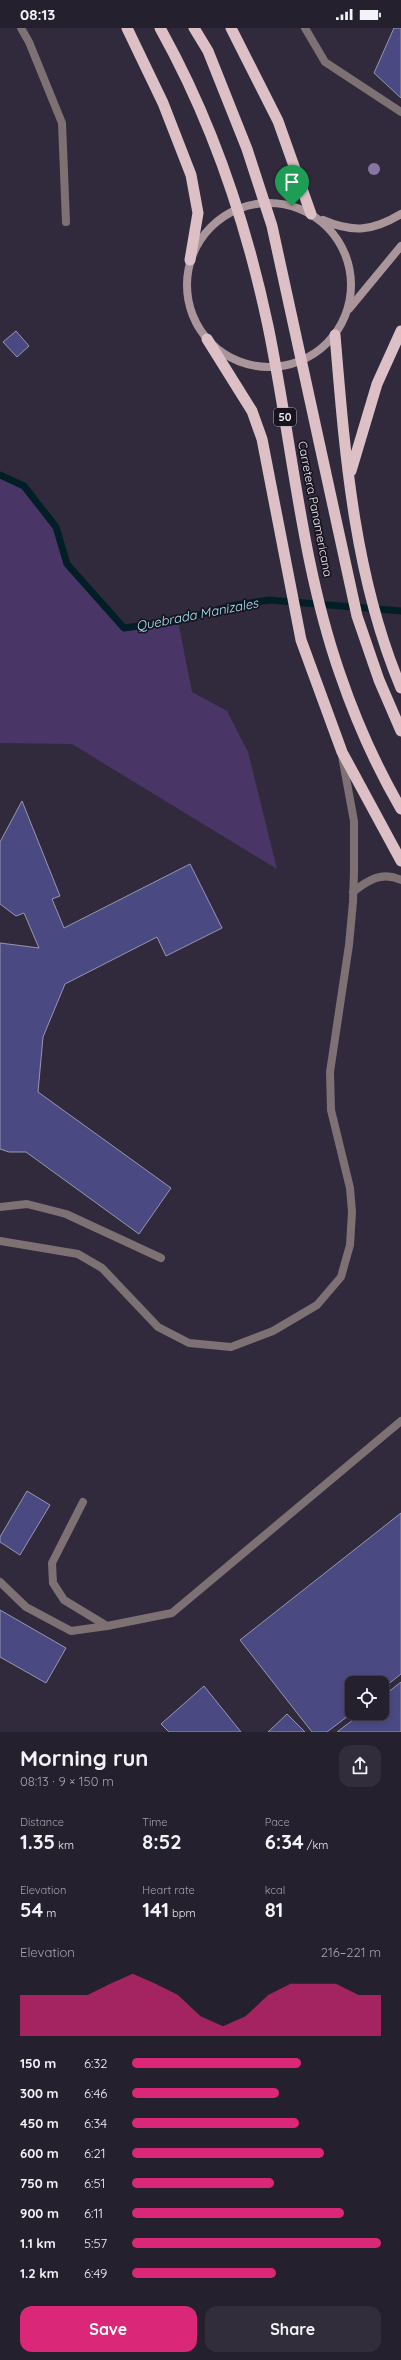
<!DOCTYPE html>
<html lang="en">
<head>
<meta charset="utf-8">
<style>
	:root { --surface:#25202e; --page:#312d3a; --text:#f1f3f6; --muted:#a3a3aa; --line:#423e4a; --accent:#db2777 }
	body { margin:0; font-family:Quicksand,sans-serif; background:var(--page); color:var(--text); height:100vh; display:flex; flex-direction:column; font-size:15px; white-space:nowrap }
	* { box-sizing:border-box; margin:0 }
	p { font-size:13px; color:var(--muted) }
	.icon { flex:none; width:22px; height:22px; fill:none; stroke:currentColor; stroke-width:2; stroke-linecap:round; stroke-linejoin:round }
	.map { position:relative; height:1704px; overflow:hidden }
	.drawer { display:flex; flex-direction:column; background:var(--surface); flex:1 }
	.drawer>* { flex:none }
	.tools { position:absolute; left:345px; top:1648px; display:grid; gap:8px }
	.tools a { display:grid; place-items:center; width:44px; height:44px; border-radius:8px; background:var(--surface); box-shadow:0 2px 6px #0003,0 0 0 1px var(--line); font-size:20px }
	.pin { position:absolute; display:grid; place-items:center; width:34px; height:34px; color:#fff; margin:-41px -17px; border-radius:50% 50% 50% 0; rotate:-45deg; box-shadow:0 0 4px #0007 }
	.pin .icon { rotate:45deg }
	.round { display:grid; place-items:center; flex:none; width:42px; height:42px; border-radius:12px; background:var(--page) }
	.summary { display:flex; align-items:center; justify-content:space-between; height:68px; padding:0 20px }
	h1 { font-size:22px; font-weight:700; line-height:30px }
	.metrics { display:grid; grid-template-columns:repeat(3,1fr); gap:6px; height:68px; padding:4px 20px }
	.metrics div { display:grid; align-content:center }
	.metrics b { font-size:20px; font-weight:700 }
	.metrics small { font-size:11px; font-weight:400 }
	.metrics p { font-size:11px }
	.chart { height:112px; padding:8px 20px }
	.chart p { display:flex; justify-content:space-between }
	.chart svg { width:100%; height:72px; margin-top:4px; fill:var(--accent); opacity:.7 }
	.cta { display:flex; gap:8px; margin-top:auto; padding:8px 20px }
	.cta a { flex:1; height:46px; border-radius:12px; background:var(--accent); color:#fff; font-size:16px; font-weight:700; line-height:46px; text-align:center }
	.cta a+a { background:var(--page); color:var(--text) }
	ul { padding:0 20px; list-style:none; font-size:13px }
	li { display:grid; grid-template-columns:64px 48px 1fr; align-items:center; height:30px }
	li i { height:10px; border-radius:5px; background:var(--accent) }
	.status { display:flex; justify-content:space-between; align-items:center; height:28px; padding:0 20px; background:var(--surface); direction:ltr }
	.status svg { height:11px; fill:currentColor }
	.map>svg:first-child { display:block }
	.green { fill:#4a3666 }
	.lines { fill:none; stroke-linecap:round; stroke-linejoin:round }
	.stream { stroke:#021f27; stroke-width:7 }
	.building { fill:#4b4982; stroke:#9697af }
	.service { stroke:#7d7173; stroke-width:8 }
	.minor { stroke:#7d7173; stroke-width:8 }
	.secondary { stroke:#aa969a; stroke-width:8 }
	.trunk { stroke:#dcc0c6; stroke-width:11 }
	.trunk-bridge { stroke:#dcc0c6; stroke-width:11 }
	.tree { fill:#8776a4 }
	.labels { text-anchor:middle; stroke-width:3.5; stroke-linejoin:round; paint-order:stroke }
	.shield { fill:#18141d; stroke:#aeaab5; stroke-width:1 }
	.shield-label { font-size:11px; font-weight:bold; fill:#eeeaf6 }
	.street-label { font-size:12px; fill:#eeeaf6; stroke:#18141d }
	.water-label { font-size:13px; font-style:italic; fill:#a4e7fd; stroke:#18141d }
</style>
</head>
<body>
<div class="status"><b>08:13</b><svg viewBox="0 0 49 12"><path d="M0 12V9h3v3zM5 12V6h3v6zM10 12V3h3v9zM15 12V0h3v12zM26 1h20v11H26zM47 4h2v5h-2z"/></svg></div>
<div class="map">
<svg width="401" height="1704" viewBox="0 0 401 1704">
	<rect width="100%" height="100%" fill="#312a3d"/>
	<path class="green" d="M0,447L24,458L56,499L67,536L123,600L178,593L192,664L227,683L248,724L277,841L72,716L0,715Z"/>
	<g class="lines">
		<path class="stream" d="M0,447L24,458L56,499L67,536L124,600L178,593L230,578L269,572L401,583"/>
	</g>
	<path class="building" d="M394,0H401V70L374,45Z
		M16,303L29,318L17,329L3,314Z
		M22,773L60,868L52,871L64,900L190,836L222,900L166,928L157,909L65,956L43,1009L38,1064L171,1160L139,1206L26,1124H9L0,1121V915L39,920L24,885L16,888L0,876V814Z
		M27,1463L50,1477L20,1527L0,1514V1509Z
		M401,1485V1646L382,1661V1655H352V1685L327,1704H312L240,1612Z
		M0,1582L66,1620L46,1655L0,1629Z
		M401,1654V1704H337L362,1685H382V1669Z
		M204,1658L241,1704H169L161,1696Z
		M287,1686L305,1704H268Z"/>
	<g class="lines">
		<path class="service" d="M21,0L29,14L62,95L66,194
			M305,0L325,34L401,84
			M353,864C368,852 382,843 401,852
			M0,1179L27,1176L66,1186L161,1230
			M0,1213L78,1226L102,1240L158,1299L189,1315L231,1319L273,1303L317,1277L341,1249L350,1217L352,1184L350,1160L331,1082L330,1044L349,917L353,874L354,843V793L342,728
			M83,1474L52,1535L53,1555L64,1572L107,1598"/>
		<path class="minor" d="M0,1554L26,1579L71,1603L107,1598L172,1585L401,1393"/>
		<path class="secondary" d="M187 257a82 82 0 1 1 164 0a82 82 0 1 1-164 0Z
			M323,192C353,205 373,203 401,186
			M349,281L401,218"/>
		<path class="trunk" d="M127,0L163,75L191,147L198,185L190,232
			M231,0L278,93L311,186
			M335,307C345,427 354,548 401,660
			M207,311L252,383L262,411L301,612L342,724L401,833
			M351,443L377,356L401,303"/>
		<path class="trunk-bridge" d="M160,0C212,93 246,194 268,298C292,414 301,534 340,646C356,693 376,738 401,781
			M194,0L208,23L247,121L272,198L357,588L379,652L401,703"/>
	</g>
	<circle class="tree" cx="374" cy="141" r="6"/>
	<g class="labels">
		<rect class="shield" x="274" y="380" width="22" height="18" rx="3"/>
		<g class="shield-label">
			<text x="285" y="393">50</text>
		</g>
		<g class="street-label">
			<text transform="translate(315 481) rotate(79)" y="4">Carretera Panamericana</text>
		</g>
		<g class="water-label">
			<text transform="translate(197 586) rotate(-11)" y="5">Quebrada Manizales</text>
		</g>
	</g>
</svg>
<div class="tools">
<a><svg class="icon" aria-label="locate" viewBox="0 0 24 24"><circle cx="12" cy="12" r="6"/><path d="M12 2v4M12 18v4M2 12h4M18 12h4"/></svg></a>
</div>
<div class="pin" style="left:292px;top:178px;background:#1e9e55"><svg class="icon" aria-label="arrive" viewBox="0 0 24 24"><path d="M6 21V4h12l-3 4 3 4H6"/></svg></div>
</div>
<section class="drawer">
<div class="summary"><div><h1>Morning run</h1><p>08:13 · 9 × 150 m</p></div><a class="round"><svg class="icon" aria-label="share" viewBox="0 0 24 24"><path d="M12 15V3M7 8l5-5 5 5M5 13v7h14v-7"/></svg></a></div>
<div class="metrics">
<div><p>Distance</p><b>1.35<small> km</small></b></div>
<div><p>Time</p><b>8:52</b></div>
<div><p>Pace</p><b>6:34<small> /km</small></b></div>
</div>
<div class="metrics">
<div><p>Elevation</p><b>54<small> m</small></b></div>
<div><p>Heart rate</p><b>141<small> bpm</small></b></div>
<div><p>kcal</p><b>81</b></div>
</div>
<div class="chart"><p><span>Elevation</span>216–221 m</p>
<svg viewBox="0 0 160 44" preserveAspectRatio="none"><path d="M0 44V19L10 19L20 19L30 19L40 12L50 6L60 12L70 19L80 32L90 38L100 32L110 19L120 12L130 12L140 12L150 19L160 19V44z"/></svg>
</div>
<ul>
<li><b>150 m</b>6:32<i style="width:68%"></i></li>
<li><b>300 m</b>6:46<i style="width:59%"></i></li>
<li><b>450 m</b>6:34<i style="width:67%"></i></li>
<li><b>600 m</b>6:21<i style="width:77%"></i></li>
<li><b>750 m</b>6:51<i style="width:57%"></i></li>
<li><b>900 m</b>6:11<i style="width:85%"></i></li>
<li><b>1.1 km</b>5:57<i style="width:100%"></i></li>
<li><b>1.2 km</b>6:49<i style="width:58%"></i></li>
</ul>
<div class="cta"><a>Save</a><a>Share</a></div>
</section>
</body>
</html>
